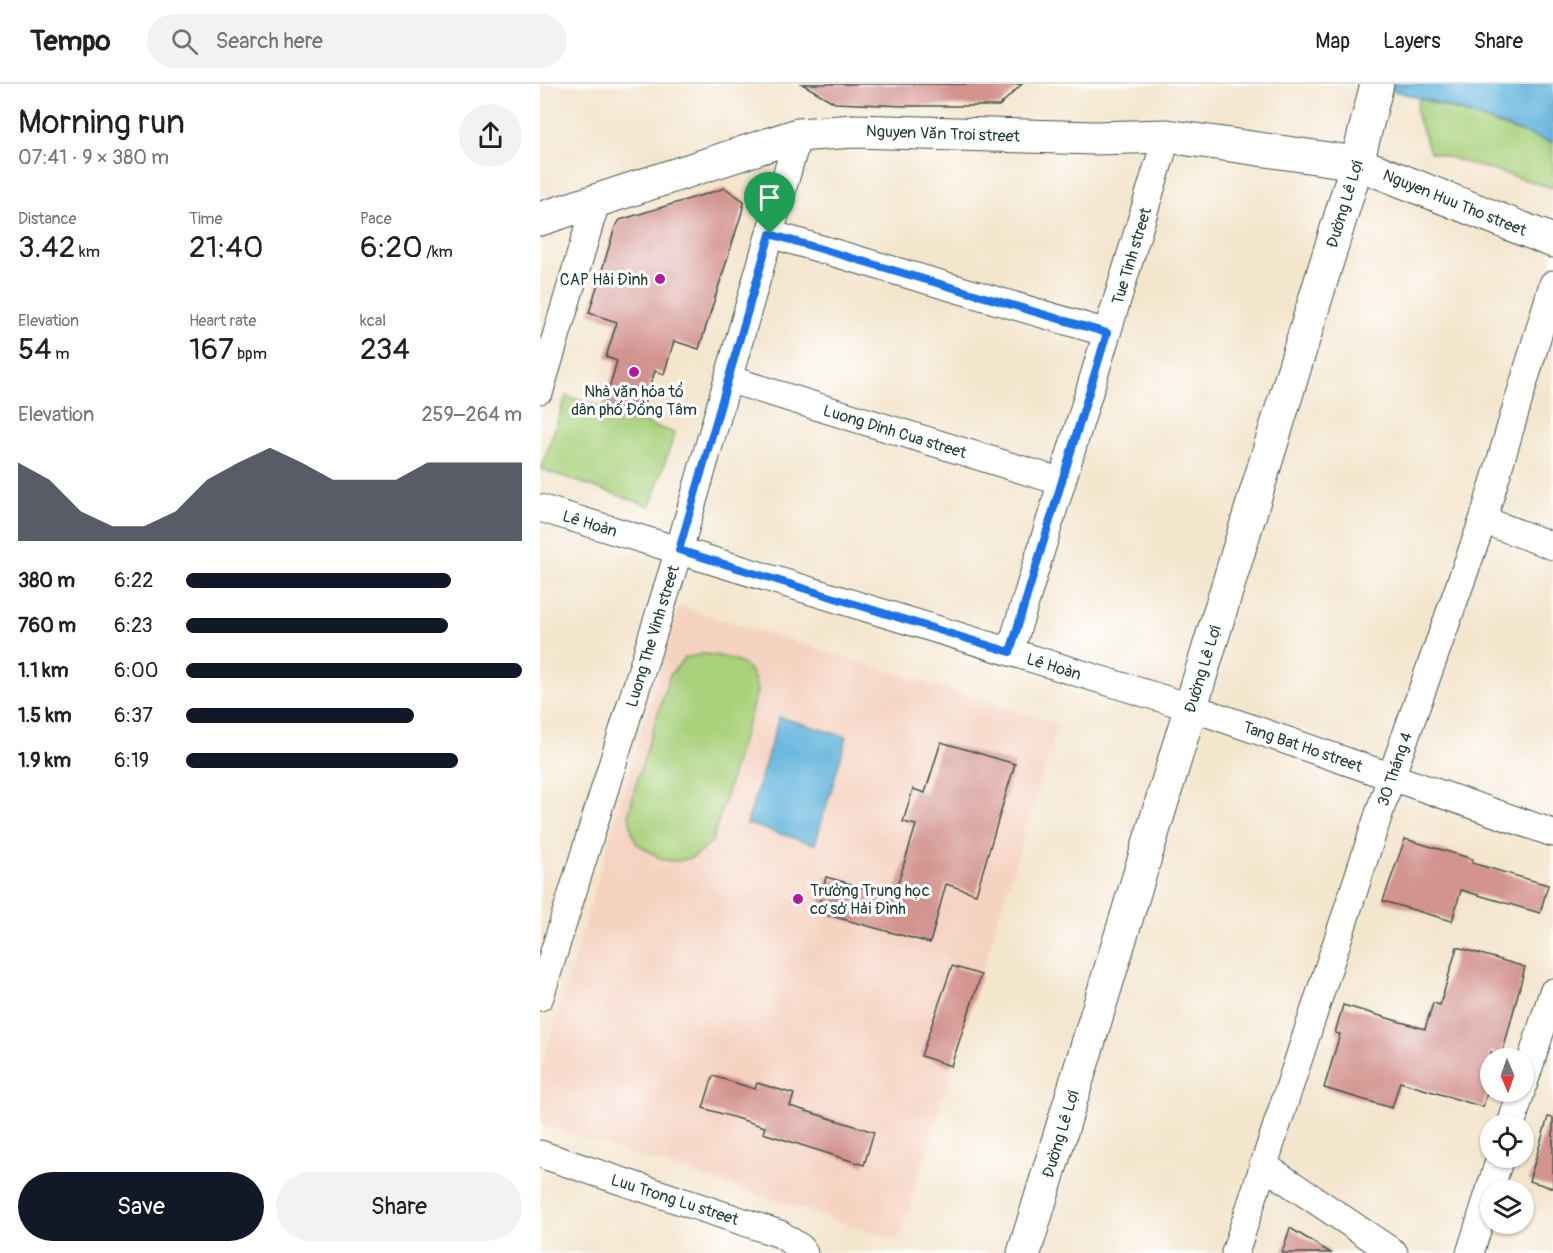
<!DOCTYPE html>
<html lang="en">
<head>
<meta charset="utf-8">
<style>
	:root { --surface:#fff; --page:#f2f2f2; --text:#202124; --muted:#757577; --line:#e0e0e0; --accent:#111827 }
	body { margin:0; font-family:Pangolin,sans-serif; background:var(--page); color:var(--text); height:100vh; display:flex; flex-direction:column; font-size:22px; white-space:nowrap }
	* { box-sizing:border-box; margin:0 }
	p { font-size:20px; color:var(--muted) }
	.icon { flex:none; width:33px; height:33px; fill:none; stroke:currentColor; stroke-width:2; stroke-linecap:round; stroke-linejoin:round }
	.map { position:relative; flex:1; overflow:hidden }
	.details { display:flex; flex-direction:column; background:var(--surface); width:540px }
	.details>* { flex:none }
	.needle { width:39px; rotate:178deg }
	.tools { position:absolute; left:940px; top:964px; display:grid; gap:12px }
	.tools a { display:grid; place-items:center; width:54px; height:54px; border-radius:50%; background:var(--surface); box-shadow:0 2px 4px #0004; font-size:30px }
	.pin { position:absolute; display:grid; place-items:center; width:51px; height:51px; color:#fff; margin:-62px -26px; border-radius:50% 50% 50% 0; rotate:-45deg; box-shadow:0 0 6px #0007 }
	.pin .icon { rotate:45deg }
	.round { display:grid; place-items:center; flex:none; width:63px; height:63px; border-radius:32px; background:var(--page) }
	.overview { display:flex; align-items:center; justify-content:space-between; height:102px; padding:0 18px }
	h1 { font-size:33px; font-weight:600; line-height:45px }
	.figures { display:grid; grid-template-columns:repeat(3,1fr); gap:9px; height:102px; padding:6px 18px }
	.figures div { display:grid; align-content:center }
	.figures b { font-size:30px; font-weight:600 }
	.figures small { font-size:16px; font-weight:400 }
	.figures p { font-size:16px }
	.chart { height:168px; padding:12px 18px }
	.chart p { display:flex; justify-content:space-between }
	.chart svg { width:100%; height:108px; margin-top:6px; fill:var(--accent); opacity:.7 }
	.action { display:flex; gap:12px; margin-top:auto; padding:12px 18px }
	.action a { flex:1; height:69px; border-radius:36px; background:var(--accent); color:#fff; font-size:24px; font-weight:600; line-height:69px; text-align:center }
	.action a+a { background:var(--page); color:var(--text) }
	ul { padding:0 18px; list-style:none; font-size:20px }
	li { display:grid; grid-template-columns:96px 72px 1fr; align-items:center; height:45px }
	li i { height:15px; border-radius:8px; background:var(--accent) }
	header { display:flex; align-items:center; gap:36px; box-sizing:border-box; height:84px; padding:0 30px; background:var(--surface); border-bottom:2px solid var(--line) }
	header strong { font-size:28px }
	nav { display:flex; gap:33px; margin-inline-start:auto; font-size:21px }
	.search { width:420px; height:54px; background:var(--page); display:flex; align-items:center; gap:15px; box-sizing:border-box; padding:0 21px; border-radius:33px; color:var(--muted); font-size:22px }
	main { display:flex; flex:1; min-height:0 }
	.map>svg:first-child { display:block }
	.built { fill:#f5d3c1 }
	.green { fill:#a9d17c; stroke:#648758; stroke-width:1.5 }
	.water { fill:#61b3dc; stroke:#407888; stroke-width:1.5 }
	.building { fill:#d3938e }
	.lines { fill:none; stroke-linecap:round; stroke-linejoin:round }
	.minor-casing { stroke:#3f564b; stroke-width:29 }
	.tertiary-casing { stroke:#3f564b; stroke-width:35 }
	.secondary-casing { stroke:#3f564b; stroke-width:35 }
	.minor { stroke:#fff; stroke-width:27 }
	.tertiary { stroke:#fff; stroke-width:33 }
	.secondary { stroke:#fff; stroke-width:33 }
	.route-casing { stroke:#fff; stroke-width:12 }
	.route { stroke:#1a73e8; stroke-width:8 }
	.poi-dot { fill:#b5179e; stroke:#fff; stroke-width:2 }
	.labels { text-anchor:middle; stroke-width:6; stroke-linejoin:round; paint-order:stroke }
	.street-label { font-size:16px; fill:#1f3d34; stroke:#fff }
	.poi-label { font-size:16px; fill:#1f3d34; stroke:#fff; text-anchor:end }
</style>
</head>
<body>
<header>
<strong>Tempo</strong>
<div class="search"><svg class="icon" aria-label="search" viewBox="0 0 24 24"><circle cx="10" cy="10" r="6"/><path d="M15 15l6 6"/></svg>Search here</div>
<nav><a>Map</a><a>Layers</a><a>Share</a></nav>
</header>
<main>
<section class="details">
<div class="overview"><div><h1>Morning run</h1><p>07:41 · 9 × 380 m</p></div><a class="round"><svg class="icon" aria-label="share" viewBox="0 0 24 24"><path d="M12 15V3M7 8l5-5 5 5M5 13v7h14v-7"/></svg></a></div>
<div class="figures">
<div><p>Distance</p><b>3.42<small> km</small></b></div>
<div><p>Time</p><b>21:40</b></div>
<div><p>Pace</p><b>6:20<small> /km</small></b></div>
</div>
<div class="figures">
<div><p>Elevation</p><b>54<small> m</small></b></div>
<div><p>Heart rate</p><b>167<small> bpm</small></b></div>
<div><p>kcal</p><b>234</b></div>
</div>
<div class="chart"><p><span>Elevation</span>259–264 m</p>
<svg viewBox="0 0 160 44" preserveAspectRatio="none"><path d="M0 44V12L10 19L20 32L30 38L40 38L50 32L60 19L70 12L80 6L90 12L100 19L110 19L120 19L130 12L140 12L150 12L160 12V44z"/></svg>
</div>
<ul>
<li><b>380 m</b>6:22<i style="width:79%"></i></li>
<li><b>760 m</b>6:23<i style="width:78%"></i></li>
<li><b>1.1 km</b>6:00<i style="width:100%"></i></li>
<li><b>1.5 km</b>6:37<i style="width:68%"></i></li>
<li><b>1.9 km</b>6:19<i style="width:81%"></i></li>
</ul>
<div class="action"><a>Save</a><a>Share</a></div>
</section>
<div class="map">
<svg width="1013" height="1169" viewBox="0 0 1013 1169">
	<rect width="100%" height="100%" fill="#fff"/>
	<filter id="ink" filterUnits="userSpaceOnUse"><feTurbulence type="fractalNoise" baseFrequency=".0167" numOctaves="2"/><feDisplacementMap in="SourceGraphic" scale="12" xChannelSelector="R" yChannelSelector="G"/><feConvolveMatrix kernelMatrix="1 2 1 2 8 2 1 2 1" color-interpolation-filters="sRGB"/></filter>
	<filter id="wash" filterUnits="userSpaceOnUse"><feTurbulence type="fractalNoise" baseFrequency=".008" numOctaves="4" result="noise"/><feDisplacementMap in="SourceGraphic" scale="24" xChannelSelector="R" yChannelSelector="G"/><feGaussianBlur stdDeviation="1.35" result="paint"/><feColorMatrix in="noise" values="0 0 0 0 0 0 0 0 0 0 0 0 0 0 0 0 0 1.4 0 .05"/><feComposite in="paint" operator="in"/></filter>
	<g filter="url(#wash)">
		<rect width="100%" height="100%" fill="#f4e5cd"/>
		<path class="built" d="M139,522L518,640L359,1157L0,1040V990Z"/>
		<path class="green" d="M879,14L1013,59V104L890,68L876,29Z
			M26,312L135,349L110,422L1,385Z
			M163,570C179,571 201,575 211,588C215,593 215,602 217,607L172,757L162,767L151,774L138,777L123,776L96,759L92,748L89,730L95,703L130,591L145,574Z"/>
		<path class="water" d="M829,0H1013V59L901,20Z
			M239,633L307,653L275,760L207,740Z"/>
		<g id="blocks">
			<path class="building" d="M262,0H482L459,22H365L295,19Z
				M185,104L204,117L202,128L159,265L134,257L124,290L115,287L99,335L63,324L77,277L66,273L77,238L49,229L75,143L80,136Z
				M401,658L475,680L436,810L406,800L390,859L277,828L286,793L354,812L376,741L363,738L373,705L385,709Z
				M865,755L933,775L932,779L1008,801L1000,829L921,806L912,837L843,817Z
				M917,863L985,883L962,971L951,968V996L943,1023L860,998L852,1024L784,1004L800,950L795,949L803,921L885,945L893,919L900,921Z
				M412,882L441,891L411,982L381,972Z
				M173,992L215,1005L217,999L254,1010L250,1022L334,1048L324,1081L223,1049L225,1043L163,1024Z
				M1008,1033L1013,1034V1104L989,1097Z
				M750,1144L791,1169H742Z"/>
		</g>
	</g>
	<g filter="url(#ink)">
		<use href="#blocks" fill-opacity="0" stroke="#3f564b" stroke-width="1.5"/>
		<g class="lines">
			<defs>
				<path id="minor" d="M230,150L567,249
					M188,295L522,398
					M0,306L57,115
					M0,424L650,623L1013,749
					M943,436L1013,462
					M470,568L627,52
					M0,913L139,466L258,51
					M984,999L1013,908
					M971,1041L981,1008
					M0,1070L240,1150L261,1164L264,1169
					M723,1081L854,1169
					M695,1169L851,693L943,436L1013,200
					M930,1169L960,1074"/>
				<path id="tertiary" d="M0,135L258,51L314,47L554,54L627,52L817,79L1013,157"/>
				<path id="secondary" d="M484,1169L817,79L837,0"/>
			</defs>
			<use href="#minor" class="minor-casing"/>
			<use href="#tertiary" class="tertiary-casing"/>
			<use href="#secondary" class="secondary-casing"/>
			<use href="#minor" class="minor"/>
			<use href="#tertiary" class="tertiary"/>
			<use href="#secondary" class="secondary"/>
		</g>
	</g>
	<g class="lines" filter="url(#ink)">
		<defs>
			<path id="route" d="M230,150L567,249L470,568L139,466Z"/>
		</defs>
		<use href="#route" class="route-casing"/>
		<use href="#route" class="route"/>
	</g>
	<g class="poi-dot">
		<circle cx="120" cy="195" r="6"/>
		<circle cx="94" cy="288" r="6"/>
		<circle cx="258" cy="815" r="6"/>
	</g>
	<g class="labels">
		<g class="street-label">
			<text transform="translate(403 49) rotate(2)" y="6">Nguyen Văn Troi street</text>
			<text transform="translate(915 118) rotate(22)" y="6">Nguyen Huu Tho street</text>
			<text transform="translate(804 120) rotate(-73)" y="6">Đường Lê Lợi</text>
			<text transform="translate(591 172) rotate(-73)" y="6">Tue Tinh street</text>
			<text transform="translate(355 347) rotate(17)" y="6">Luong Dinh Cua street</text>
			<text transform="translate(50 439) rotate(17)" y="6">Lê Hoàn</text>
			<text transform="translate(112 552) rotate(-73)" y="6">Luong The Vinh street</text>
			<text transform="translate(514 582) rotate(17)" y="6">Lê Hoàn</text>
			<text transform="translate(662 585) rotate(-73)" y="6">Đường Lê Lợi</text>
			<text transform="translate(763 662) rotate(19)" y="6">Tang Bat Ho street</text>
			<text transform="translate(854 685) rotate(-71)" y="6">30 Tháng 4</text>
			<text transform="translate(520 1050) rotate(-73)" y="6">Đường Lê Lợi</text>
			<text transform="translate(135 1115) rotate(18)" y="6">Luu Trong Lu street</text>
		</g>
		<g class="poi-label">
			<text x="108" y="201">CAP Hải Đình</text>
			<text x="94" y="313" text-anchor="middle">Nhà văn hóa tổ<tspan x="94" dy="18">dân phố Đồng Tâm</tspan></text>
			<text x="270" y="812" text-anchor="start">Trường Trung học<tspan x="270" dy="18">cơ sở Hải Đình</tspan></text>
		</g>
	</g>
</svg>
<div class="tools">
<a><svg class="needle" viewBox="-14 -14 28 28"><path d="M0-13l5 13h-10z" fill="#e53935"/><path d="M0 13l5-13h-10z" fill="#757577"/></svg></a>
<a><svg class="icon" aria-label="locate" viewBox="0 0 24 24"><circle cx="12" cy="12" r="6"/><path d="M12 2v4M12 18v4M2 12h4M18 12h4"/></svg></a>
<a><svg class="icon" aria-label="layers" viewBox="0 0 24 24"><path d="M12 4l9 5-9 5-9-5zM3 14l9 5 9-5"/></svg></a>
</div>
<div class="pin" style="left:230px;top:150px;background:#1e9e55"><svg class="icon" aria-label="arrive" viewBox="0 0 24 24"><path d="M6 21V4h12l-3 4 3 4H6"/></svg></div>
</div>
</main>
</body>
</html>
